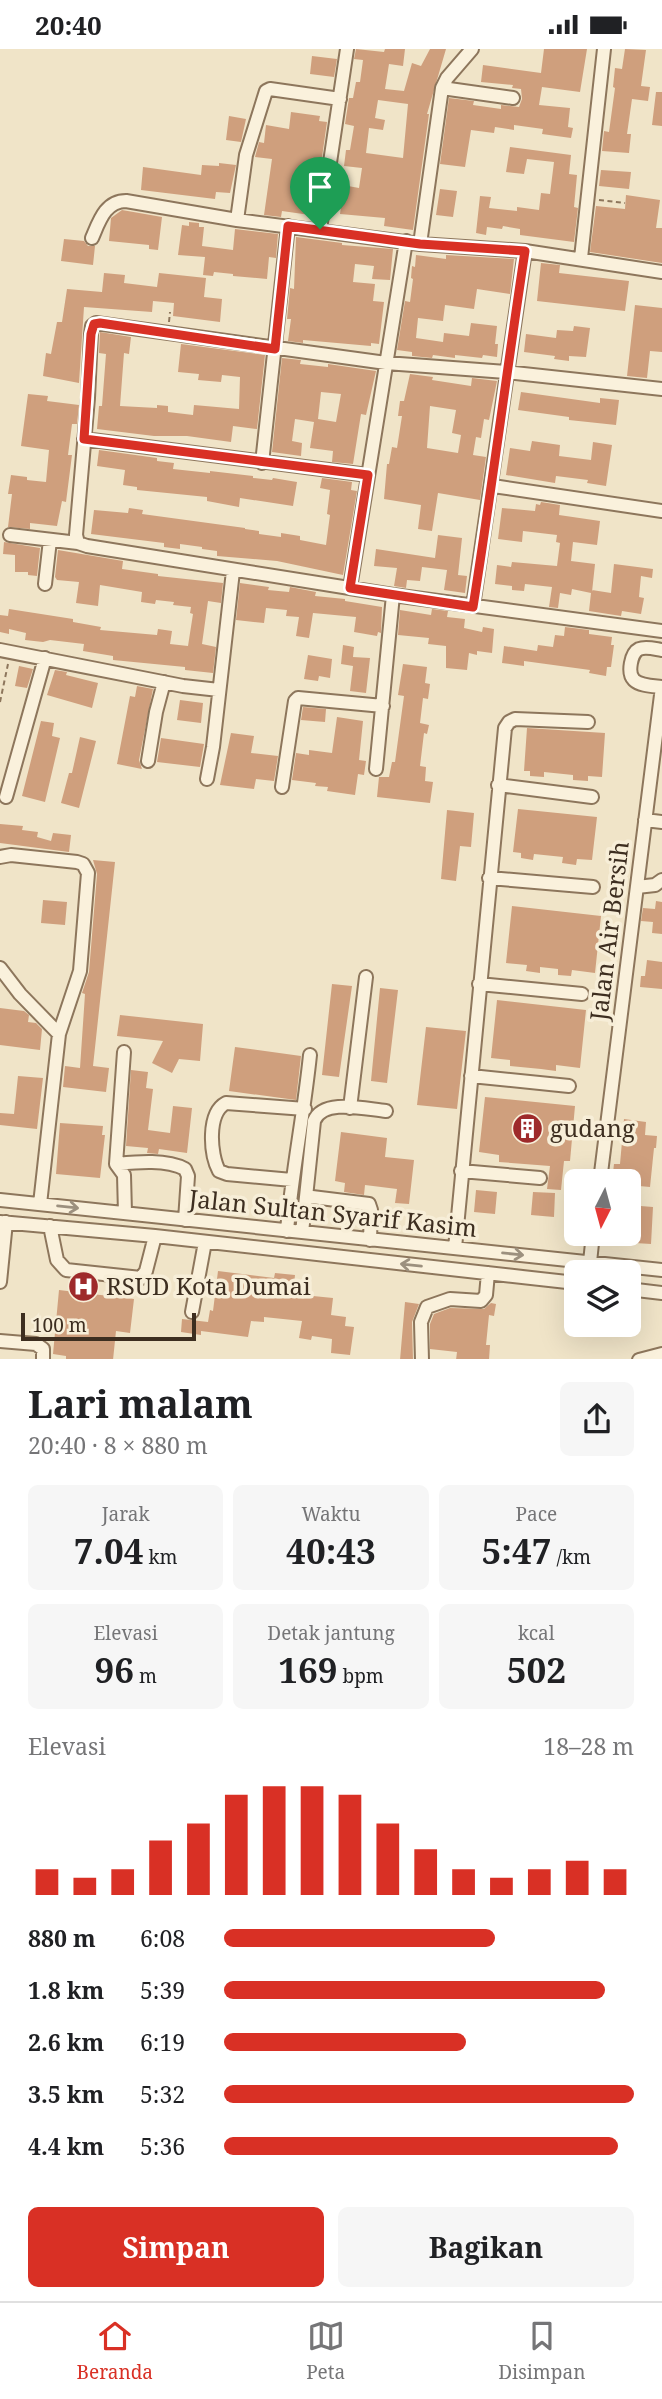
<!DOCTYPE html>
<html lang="id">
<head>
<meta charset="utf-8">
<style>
	:root { --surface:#fff; --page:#f6f6f6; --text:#202124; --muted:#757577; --line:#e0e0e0; --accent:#d93025 }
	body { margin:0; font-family:"Noto Serif",serif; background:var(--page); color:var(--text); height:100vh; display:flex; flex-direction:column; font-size:26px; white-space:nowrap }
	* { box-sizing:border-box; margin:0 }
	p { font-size:23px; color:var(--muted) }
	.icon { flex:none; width:38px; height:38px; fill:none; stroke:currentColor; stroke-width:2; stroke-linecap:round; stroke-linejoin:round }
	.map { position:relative; height:1310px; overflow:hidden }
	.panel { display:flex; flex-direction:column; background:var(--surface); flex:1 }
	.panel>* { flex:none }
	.needle { width:46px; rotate:186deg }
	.buttons { position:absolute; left:564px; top:1120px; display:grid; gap:14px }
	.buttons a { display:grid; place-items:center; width:77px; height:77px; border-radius:10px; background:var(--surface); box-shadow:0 7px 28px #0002; font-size:35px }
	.scale { position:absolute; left:21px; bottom:18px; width:175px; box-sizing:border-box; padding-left:7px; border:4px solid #3d2e20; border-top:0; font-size:19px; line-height:24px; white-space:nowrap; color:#3d2e20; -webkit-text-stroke:5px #f7eed8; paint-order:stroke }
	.pin { position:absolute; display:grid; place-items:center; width:60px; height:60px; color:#fff; margin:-72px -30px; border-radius:50% 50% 50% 0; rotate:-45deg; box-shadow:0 0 7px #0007 }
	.pin .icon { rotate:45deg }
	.round { display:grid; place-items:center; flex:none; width:74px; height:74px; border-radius:10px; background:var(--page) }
	.headline { display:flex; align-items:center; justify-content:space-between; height:119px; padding:0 28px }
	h1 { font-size:38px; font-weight:700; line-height:52px }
	.stats { display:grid; grid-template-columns:repeat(3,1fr); gap:10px; height:119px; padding:7px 28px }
	.stats div { display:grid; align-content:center; border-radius:10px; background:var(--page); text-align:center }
	.stats b { font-size:35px; font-weight:700 }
	.stats small { font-size:19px; font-weight:400 }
	.stats p { font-size:19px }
	.chart { height:196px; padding:14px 28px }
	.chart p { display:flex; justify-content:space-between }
	.chart svg { width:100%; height:126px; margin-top:7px; stroke:var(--accent); stroke-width:6 }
	.primary-button { display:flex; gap:14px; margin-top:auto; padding:14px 28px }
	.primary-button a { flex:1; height:80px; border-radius:10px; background:var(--accent); color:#fff; font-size:28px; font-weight:700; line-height:80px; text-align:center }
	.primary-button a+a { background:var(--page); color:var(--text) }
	ul { padding:0 28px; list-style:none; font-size:23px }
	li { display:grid; grid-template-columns:112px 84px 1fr; align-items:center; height:52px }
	li i { height:18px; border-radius:9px; background:var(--accent) }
	.status { display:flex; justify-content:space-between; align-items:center; height:49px; padding:0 35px; background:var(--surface); direction:ltr }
	.status svg { height:19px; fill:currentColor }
	.dock { display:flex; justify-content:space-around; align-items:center; height:98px; border-top:2px solid var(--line); background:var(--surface); font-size:19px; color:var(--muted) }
	.dock a { display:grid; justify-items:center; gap:4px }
	.dock .active { color:var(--accent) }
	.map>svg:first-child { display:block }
	.building { fill:#cf9f7d; fill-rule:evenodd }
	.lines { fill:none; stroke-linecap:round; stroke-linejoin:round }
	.minor-casing { stroke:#8d765c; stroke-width:16 }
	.path { stroke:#8d765c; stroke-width:2; stroke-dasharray:5 3.5; stroke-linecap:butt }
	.minor { stroke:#faf1dc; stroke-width:12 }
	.oneway { stroke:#9c907e }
	.route-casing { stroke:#fff; stroke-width:14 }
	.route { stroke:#d93025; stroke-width:9 }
	.labels { text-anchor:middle; stroke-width:7; stroke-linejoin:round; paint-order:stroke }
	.street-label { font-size:24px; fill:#3d2e20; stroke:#f7eed8 }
	.poi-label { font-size:24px; fill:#3d2e20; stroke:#f7eed8; text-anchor:start }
</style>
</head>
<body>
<div class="status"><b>20:40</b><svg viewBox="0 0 49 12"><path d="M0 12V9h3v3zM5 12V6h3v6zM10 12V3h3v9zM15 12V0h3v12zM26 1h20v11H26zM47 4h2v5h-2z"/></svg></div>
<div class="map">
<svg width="662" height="1311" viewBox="0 0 662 1311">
	<rect width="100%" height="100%" fill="#f0e4c8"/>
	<path class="building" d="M356,0L384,3L385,0H405L403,17L389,15L385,40L404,42L412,14L421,17L430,0H446L427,65H429L413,181L384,177L385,169L340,165L342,151L335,150L337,135L359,139L362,119L344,117L346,101H350L354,77L345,75L349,49H353L356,33H360L363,11L354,10ZM378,51L408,55L403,109L366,104L369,79L383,81L385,71L375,69Z
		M544,0H587L580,43L542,38L539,56L570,59L568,78L573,79L571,89L542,85L543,80L514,76V81L495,78L494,84L471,81L465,118L440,115L449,49L474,52L473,56L501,60V56L519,58L522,50L521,40L512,39L513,36L481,33L483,16L541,24Z
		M625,0L646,1L641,37L650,38L648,52L632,50L627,85H631L629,104L602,102L604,82L609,83L615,39L613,38L615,19L622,20Z
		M312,7L337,10L334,28L310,25Z
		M656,43H662V77L652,76Z
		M291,63L320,67L319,72L327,73L321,115H318L314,163H311L310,166L282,162L281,168L264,166L272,110L255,108L259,93L264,94L266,76L289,80Z
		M229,67L246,70L241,93L226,91Z
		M510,98L571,106L569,125L577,126L574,158L578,159L574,193L520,186V180L503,177L502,180L487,178L486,186L476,184L480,147L491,148L489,159L517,162V158L539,161L541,144L550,145L554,113L527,110L524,125L506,123Z
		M219,114L236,116L230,144L216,143L215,150L141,141L143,118L201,126L202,116L219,117Z
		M601,121L631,123L629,140L599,137Z
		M440,140L457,142L453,168L436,166Z
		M626,146L660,151L656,179H662V214L590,203L596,157L625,160Z
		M122,161L162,168L158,201L149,200V196L109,192L111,169Z
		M189,173L199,174V178H204L202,197L233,201L235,180L278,185L276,209L269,208L267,230L233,227V225L214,223L213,227L203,226L205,208L178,206L182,176L189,177Z
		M296,188L342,194V196L393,200L390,231L372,230L374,217L355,215L353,233L375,235L373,252L384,253L379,295L371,294V297L303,291V294L288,292L291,270H287L290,239L294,240Z
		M64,190L84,192L88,197H95L93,216L61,212Z
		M416,206L446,210V206L514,210L510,245L477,240L474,260L445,256L443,272L418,269L416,289L443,293L444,284L469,287L471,274L497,277L495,295H498L497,308L483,306L482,309L455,306V309L433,306L432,309L412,307V303L397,301L405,252L410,253L413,230L411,229L412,217L415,218Z
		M541,214L560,216L559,224L629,232L625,262L537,252Z
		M104,224L125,226L124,234L157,238L159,224L206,229L204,248L222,250L220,273L173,267L174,254L153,252L152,263L84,258L79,334L43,327L46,304L51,305L57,273H62L67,240L102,243Z
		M635,256L662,259V303L650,302L647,329L627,327Z
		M574,277L590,279L586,308L569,307V312L554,310L555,307L524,303L526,285L556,289L557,281L573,282Z
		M100,283L131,288L129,305L124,304L120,357L157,359V356L168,357V363L193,366L194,356L239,360L240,328L222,326L221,333L198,331L199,325L178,323L181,295L265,306L257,380L233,377L231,393L187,387H154L97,380L99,357H102L106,305L99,304Z
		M282,309L301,311L300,315L328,318V315L376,322L366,366L361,365L353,415L332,413L333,402L310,399L314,373L295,370L292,392L302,394L301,407L272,403ZM321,343L341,345L336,373L318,370Z
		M410,325L433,328L432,331L471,337L472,329L497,332L489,371L484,370L481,389L476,388L473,406L486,408L480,451L438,444L432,482L418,480L421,456L384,450L387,415H389L392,398L397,399L402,367H398L400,352H404ZM430,357L456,361L452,384L461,386L458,404L427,399Z
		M521,343L600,354V349L619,351L616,376L569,371V368L518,361Z
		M28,345L48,347L47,352L79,356L77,375H72L68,406H72L66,453L62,452L57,477L30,474V480L8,478L12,445H8L11,426L27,428V431L46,433L49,401L21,397Z
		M532,392L560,396L559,407L591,411L593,393L612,396L606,437L587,434L588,431L556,427L555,434L506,426L510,399L530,402Z
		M99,401L157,409V412L174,414L173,420L210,424V422L253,427V429L272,431L273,429L297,433L293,457L240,449L239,458L207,452V448L137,441V438L123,436L125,421L97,417Z
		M322,429L352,433L351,441L357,442L343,526L277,512L217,507V502L202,500V498L180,495V500L164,498V494L91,485L94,461L128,464L129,459L143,461L142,465L245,479V480L259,482V485L281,488V484L300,487V491L326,496L330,466L327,465L330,441L320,439Z
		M541,453L560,456L559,466L600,472L597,496L573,493L571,512L595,515L592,543V541L611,544L614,515L653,520L652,529L641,527L639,548L644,549L641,565L622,562L621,567L589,562L591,544L572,540L571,546L560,544L558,559L549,558L552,538L525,535L524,542L512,541V537L495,535L497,516L511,518L512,513L557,517L560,494L556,493L557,486L523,482L522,493L498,490L502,459L535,462L536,455L540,456Z
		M438,486L462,489L458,526L467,527L465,544L444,541L447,521L422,518L420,532L407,531L406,539L394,537L397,519L374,517L376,500L435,509Z
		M4,493L40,499L37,527L28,526V523H15V506L3,505Z
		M58,501L123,512L122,520L158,525V527L223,534L221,554L208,552L202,595L216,598L213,624L185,621V618L113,611V607L83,602L84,595L50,591L43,593L25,591L26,584L9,580V585L0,583V566L8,567L9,560L73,570V573L101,578L100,581L157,586L158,580L172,582L170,595L188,597L193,565L190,564L191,558L173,556L174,553L156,551L155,555L141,553L142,543L100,536L98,557L76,554L79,533L57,531L55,528Z
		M240,534L269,538L268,541L289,543L290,538L316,543L315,547L345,550V552L382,558L381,584L378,583L377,587L354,583L356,568L313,564L309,589L296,587L299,568L286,567L287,561L266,559L264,574L236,571Z
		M432,560L448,562L447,568L465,570L464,579L482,583L483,578L494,580L492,604L477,602V606L469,604L467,621L446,619V597L428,595L429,589L398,586L400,561L431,566Z
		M565,578L589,581V585L612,588L611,596H614L611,618H607L606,627L589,624L590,621L524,612V617L502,614L504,597L537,602L538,596L553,598L555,586L564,587Z
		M343,596L354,598L353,608L370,609L366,644L350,642L353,617L341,615Z
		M308,606L332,610L330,629L319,627L318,632L304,630Z
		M403,615L427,618L425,634L430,635L428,650L423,649L420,674L429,676L427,685L424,684L420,717L426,718L425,732L433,733L430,754L377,748L379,728H389L392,713H395L404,647L398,646Z
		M19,617L33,620L27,639L15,637Z
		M55,621L67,623L66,626L98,634L92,659L47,646Z
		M137,637L153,640L139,711L142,720L117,715L130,647L135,648Z
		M180,651L203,654L201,674L177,671Z
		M303,658L326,660L325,673L301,671Z
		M337,668L363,672L359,711L366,712L364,726L358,725L355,746L327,742L328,738L315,737L316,734L292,731L296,704L309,706V701L332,704Z
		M41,672L54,674L52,687L60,689L45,753L22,747Z
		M527,679L605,684L602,728L588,727V732L573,731V726L544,723V728L530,727V722H524Z
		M231,684L254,687L251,704L278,707L274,732L256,730L254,740L220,736Z
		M80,688L96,692L79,759L61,754L69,724H72Z
		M161,689L204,695L200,718L157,713Z
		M518,760L597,768L592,811L577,810L576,816L562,814L563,808L534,805L533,811L521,809V804L513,803Z
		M447,761L474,764L471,798L460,797L456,832L441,830Z
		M0,775L23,777L22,781L38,783L37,788L51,792L53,784L71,786L69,803L0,794Z
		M93,811L115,813L93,1017L109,1019L106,1043L63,1038L65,1017L80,1019L85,945L82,944L89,923L97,825Z
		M43,851L67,853L65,876L41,874Z
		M656,852L662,853V885L652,884L653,873L641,872L643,859L655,860Z
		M512,857L601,867L595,924L572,921L571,927L558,926V920L540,918V924L526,922L527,916L506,914Z
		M647,911L662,913V940L640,938L641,927H645Z
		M332,935L352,937L339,1028L322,1026Z
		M380,939L398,941L387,1034L371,1032Z
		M497,951L586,961L580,1019L556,1016V1022L541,1020L510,1017V1011L491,1009Z
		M0,959L24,962L29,966L28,973L36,974L42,980L40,1001L0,996Z
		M120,966L203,975L200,1012L179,1010L172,1024L152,1014L163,992L117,987Z
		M426,978L466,982L457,1060L417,1056Z
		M235,998L301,1007L296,1051L229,1042Z
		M131,1021L148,1023L146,1039L153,1040L148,1081L170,1084L173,1057L192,1059L187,1104L159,1100L158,1105L147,1104L148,1099L126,1097Z
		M18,1027L43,1029L37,1080L0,1076V1064L14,1065Z
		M485,1048L575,1057L570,1112H564L561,1141L547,1140L550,1117L499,1113V1106L479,1103Z
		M624,1070L646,1073L645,1086L657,1087L656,1099H654L650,1138L628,1136V1132H612L614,1115H620Z
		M60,1074L103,1077L102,1086H105L100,1129L56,1125Z
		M341,1083L387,1089L385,1108L414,1111L409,1155L395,1154L397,1140L365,1136L364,1146L344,1143L345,1134L335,1132Z
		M476,1141L497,1143L495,1165L474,1163Z
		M533,1143L555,1144L554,1168L531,1166Z
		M628,1156L653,1158L651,1195L635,1194L636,1176H628Z
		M218,1222L274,1229L275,1224L295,1226L293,1245L333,1249L331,1266L346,1268L345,1277L354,1278L350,1306L331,1304L332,1290L312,1287L311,1291L299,1289L302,1272L264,1268V1273L251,1272L248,1288L201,1282V1286L181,1283L182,1270L208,1273L210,1261L213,1262Z
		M59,1241L134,1250L130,1284L116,1282L113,1311H66V1307L53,1305Z
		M405,1253L419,1255L412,1273L413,1311H400Z
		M491,1254L496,1255L494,1267L489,1266L486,1296H490L489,1311H456L457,1303L430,1300V1275L434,1265L450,1259L484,1260Z"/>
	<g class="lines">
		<defs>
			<path id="minor" d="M442,39L513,49
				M237,171L246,106L266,42L270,40L340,50
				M320,180L347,0
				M92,189C99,173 105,152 126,152L237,171L420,195L525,202L662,223
				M420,195L442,39L447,29L472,0
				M581,209L604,0
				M84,390L368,426
				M262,414L288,177
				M493,437L662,462
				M10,486L78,494L87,497L393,546L662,582
				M78,494L76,486L88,349L91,285L92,277L96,274L386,314L506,323L662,340
				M45,535L50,491
				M350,539L406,192
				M473,557L525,202
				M0,601L183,637L219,641
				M662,638C654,637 640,637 634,631C627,624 631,604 639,600C646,597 655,600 662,601
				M148,712L156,663L164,633
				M376,720L393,546
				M207,730L213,698L233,522
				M498,736L592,748
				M282,738L295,652L298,649L383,657
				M6,748L45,609
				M645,771L662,773
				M0,808L11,806L77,813L83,815L88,824L80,922L59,985L40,1155
				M489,829L593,838
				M637,838L655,836L662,831
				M0,919L20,945L59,985
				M479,935L582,945
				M471,1027L569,1037
				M350,1059L366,928
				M116,1115L124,1003
				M461,1122L540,1129
				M292,1131L227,1125L219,1122C210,1105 207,1064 226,1054L305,1060
				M600,1132L662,638
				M306,1148L314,1072C323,1049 365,1060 386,1062
				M0,1151L662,1221
				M125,1164L124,1126L116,1115C137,1113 166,1110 185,1120L188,1127L185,1171
				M0,1173L155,1187L576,1234
				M50,1177L57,1211L66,1221L141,1229L146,1222L155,1187
				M287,1182C292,1123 304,1065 310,1006
				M302,1183L306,1148H312L369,1155L371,1161L370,1191
				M455,1199L505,679L509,673L515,670L588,673
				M590,1213L593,1185
				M0,1233L6,1173
				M628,1240L662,1244
				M192,1263L205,1193
				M0,1292L36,1295L43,1300V1311
				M422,1311L421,1273L427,1258L450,1250L481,1252L486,1246L488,1224
				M639,1311L662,1305"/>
		</defs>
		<use href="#minor" class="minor-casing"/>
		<path class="path" d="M599,151L625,154
			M169,273L170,263
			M0,653L8,615"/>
		<use href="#minor" class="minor"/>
	</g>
	<defs><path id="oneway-shaft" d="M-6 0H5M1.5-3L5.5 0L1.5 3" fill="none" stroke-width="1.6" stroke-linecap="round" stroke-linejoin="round" transform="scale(1.75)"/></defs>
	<g class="oneway">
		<use href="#oneway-shaft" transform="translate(68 1158) rotate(6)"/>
		<use href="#oneway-shaft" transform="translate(513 1205) rotate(6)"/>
		<use href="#oneway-shaft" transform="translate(411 1216) rotate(-174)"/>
	</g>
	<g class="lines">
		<defs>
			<path id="route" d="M288,177L420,195L525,202C507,320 492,439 473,558L350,539L368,426L84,390L91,285L94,275L100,274L275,300Z"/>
		</defs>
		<use href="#route" class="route-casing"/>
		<use href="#route" class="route"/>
	</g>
	<defs>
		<symbol id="building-disc" viewBox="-11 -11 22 22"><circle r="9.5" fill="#9e2a2b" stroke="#f7eed8"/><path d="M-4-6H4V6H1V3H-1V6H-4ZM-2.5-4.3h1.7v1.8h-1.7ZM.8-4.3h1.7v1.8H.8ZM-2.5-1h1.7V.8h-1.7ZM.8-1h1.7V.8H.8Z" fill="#fff"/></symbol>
		<symbol id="hospital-disc" viewBox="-11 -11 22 22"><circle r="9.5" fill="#9e2a2b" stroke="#f7eed8"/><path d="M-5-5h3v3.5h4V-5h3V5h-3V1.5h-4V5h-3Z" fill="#fff"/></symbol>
	</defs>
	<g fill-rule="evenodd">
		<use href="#building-disc" x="510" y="1062" width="35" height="35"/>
		<use href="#hospital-disc" x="66" y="1220" width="35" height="35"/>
	</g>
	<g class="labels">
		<g class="street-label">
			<text transform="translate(610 882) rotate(-83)" y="8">Jalan Air Bersih</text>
			<text transform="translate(333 1165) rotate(6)" y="8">Jalan Sultan Syarif Kasim</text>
		</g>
		<g class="poi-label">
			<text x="550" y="1088">gudang</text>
			<text x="106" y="1246">RSUD Kota Dumai</text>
		</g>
	</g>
</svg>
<div class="buttons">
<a><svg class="needle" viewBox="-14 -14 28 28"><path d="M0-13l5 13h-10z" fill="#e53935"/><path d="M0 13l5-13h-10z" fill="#757577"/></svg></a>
<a><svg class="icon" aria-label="layers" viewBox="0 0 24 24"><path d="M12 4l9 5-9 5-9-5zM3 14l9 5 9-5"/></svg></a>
</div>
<div class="scale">100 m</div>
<div class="pin" style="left:320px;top:180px;background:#1e9e55"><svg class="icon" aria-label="arrive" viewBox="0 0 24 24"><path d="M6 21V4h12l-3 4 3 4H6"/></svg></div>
</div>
<section class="panel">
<div class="headline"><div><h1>Lari malam</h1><p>20:40 · 8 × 880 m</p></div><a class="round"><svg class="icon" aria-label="share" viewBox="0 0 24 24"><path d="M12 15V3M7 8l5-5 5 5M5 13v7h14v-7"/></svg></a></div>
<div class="stats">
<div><p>Jarak</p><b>7.04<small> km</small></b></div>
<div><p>Waktu</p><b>40:43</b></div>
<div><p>Pace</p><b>5:47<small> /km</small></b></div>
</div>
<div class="stats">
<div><p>Elevasi</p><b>96<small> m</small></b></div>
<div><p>Detak jantung</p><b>169<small> bpm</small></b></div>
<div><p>kcal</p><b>502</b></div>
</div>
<div class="chart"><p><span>Elevasi</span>18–28 m</p>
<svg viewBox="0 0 160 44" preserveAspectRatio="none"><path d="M5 44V35M15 44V38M25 44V35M35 44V25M45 44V19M55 44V9M65 44V6M75 44V6M85 44V9M95 44V19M105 44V28M115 44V35M125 44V38M135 44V35M145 44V32M155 44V35"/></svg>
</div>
<ul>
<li><b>880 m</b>6:08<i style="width:66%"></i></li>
<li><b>1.8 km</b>5:39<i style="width:93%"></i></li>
<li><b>2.6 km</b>6:19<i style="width:59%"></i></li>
<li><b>3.5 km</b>5:32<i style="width:100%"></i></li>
<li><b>4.4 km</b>5:36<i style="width:96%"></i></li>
</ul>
<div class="primary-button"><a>Simpan</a><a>Bagikan</a></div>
</section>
<nav class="dock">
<a class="active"><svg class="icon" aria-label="home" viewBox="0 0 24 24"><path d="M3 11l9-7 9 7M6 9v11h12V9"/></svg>Beranda</a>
<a><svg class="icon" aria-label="map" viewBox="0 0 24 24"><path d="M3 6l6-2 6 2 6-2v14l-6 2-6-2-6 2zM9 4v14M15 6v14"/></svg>Peta</a>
<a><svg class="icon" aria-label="saved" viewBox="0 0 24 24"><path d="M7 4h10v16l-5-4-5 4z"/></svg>Disimpan</a>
</nav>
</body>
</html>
